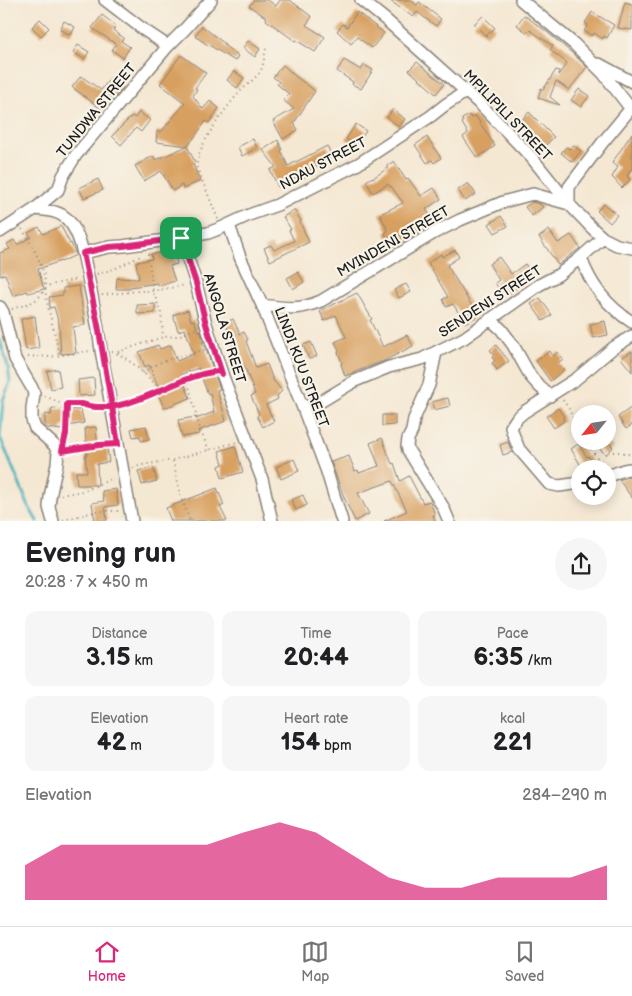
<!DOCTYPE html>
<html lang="en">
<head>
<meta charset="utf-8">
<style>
	:root { --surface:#fff; --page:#f6f6f6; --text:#202124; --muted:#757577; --line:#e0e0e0; --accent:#db2777 }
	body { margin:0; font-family:"Balsamiq Sans",sans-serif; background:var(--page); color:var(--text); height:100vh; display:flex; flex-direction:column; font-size:19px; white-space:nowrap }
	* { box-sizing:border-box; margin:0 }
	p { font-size:16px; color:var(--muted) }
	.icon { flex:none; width:28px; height:28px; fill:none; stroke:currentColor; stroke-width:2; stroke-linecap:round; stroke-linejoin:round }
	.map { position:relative; height:521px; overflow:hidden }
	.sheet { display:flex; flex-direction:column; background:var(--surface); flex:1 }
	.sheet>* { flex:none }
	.needle { width:32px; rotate:240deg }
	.controls { position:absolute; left:571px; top:405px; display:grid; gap:10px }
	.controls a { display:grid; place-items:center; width:45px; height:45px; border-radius:50%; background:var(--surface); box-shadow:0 2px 12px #0003; font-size:25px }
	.pin { position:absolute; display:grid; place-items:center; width:42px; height:42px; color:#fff; margin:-21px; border-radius:10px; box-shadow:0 2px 8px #0006 }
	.round { display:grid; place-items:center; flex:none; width:52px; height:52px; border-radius:26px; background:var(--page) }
	.headline { display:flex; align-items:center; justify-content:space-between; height:85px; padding:0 25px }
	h1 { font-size:28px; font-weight:800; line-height:38px }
	.figures { display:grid; grid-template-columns:repeat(3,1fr); gap:8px; height:85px; padding:5px 25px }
	.figures div { display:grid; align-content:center; border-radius:12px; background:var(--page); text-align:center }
	.figures b { font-size:25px; font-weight:800 }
	.figures small { font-size:14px; font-weight:400 }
	.figures p { font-size:14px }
	.chart { height:140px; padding:10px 25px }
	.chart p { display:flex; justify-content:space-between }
	.chart svg { width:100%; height:90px; margin-top:5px; fill:var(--accent); opacity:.7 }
	.tab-bar { display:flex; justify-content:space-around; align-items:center; height:70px; border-top:1px solid var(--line); background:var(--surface); font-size:14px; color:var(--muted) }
	.tab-bar a { display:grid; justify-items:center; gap:2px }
	.tab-bar .current { color:var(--accent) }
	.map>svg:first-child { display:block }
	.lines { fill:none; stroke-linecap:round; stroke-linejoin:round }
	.stream { stroke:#42b1bc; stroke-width:3 }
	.building { fill:#d8a061 }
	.minor-casing { stroke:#888278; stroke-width:14 }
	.path { stroke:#888278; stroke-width:2; stroke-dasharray:1 4; stroke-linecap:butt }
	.minor { stroke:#fff; stroke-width:11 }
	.route-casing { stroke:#fff; stroke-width:10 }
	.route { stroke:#db2777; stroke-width:6 }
	.labels { text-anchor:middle; stroke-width:4.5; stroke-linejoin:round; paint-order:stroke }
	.street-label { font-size:14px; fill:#1c1c1c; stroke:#f7f3e8 }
</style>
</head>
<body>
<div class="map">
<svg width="632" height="521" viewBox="0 0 632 521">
	<rect width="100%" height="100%" fill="#f7f3e8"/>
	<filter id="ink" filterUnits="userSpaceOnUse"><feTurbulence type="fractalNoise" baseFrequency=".02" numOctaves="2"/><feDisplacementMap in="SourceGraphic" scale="10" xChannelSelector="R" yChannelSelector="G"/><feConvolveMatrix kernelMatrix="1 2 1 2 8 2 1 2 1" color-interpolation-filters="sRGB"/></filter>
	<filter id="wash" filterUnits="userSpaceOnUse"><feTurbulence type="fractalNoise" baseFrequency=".0096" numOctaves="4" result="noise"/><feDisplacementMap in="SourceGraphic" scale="20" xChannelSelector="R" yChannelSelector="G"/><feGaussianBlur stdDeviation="1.12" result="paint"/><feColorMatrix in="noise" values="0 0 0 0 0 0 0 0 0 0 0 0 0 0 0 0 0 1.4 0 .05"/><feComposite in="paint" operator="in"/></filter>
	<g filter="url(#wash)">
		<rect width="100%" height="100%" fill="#f5e8d3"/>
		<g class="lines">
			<path class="stream" d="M0,341L8,366L10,382L3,400L0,437L29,507L37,521"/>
		</g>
		<g id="blocks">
			<path class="building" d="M254,0H268L276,6L280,0H290L312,17L306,25L325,37L315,52L296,40L295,41L266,20L267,18L249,6Z
				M389,0H410L417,5L419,2L441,19L436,26L417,12L413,17Z
				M625,2L632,4V30L618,28Z
				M357,12L384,33L372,48L357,37L351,44L337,31L343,24L347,27Z
				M592,12L614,25L607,38L604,36L603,39L594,33L592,36L584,31L588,25L585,23Z
				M102,15L116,26L113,30L124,38L121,41L130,47L123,58L112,50L116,44L92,28Z
				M524,15L547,32L572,53L587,67L569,90L556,81L550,97L560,105L538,98L541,88L543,90L556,70L559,71L558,75L567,63L550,50L553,46L530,30L527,33L517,25Z
				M483,16L495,28L486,36L474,24Z
				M40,19L49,28L41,36L32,27Z
				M64,21L75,27L71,35L60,30Z
				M202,26L225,44L224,45L238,56L235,61L209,45V46L195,36Z
				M248,41L260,49L255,57L243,48Z
				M78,45L89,52L84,59L73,52Z
				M181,55L206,73L195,88L197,89L193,96L203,109L210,101L219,108L209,123L206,121L188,146L156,142L157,131L161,132L185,103L160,84Z
				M344,60L361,70L364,65L373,70L361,89L352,84L353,82L337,71Z
				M417,62L444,84L436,94L409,70Z
				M283,65L294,75L315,91L294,123L298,130L283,139L273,121L294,109L283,100L289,94L277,84L279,82L273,77Z
				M234,71L244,78L237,88L227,80Z
				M81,76L101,90L111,77L123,87L115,97L113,95L101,109L72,87Z
				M579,89L589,96L581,107L571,100Z
				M393,109L405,119L399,127L387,117Z
				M139,112L150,120L141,132L136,128L121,145L112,136L132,116L135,118Z
				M529,112L554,137L544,147L534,136L535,135L520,122Z
				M469,115L471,118L475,115L495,146L477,158L463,137L468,133L462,123L463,122L462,119Z
				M356,124L366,131L356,146L346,139Z
				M632,133V168L627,176L630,180L622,188L612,177L618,167L612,163Z
				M427,137L441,158L434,163L432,160L427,163L415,145Z
				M253,139L257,148L242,156L238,147Z
				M278,140L282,150L281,151L288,166L327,146L333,158L311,169L313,173L301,179L300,177L278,187L270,170L276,167L263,150Z
				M573,145L581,151L572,162L561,153L566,147L570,149Z
				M187,146L195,162L193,164L200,181L183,189L182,185L173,191L161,171L144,181L135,166L153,156L156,160Z
				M394,161L406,180L408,178L421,196L434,188L441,199L426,209L435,223L408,240L392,247L385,233L388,231L380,214L403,203L391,186L390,187L388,184L373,193L366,181L373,177V178L388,168L387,166Z
				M98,179L103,190L84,198L79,188Z
				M468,183L476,194L465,201L458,190Z
				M532,202L540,204L543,207L532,216L525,207Z
				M604,204L617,215L610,223L597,211Z
				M294,210L301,221L300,222L309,242L270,261L264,248L271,245L274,250L294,241L289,230L291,229L283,217Z
				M501,216L508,226L495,233L489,224Z
				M61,226L70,244L71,243L76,255L61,262V261L38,269L44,289L28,293L27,291L13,296L5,274L0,276V253L10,249L7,244L14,240L17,245L31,237L28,233L39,227L43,234Z
				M549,230L558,243L571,235L580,248L558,265L539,237Z
				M455,250L459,257L447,265L478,316L465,323L453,304L446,307L443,299L448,297L428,263L441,254L442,257Z
				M167,252V255L174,253L177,264L170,266L175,281L158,286V283L130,287V289H116L117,278L139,279L136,262L152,259L151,254Z
				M499,257L511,274L525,264L534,276L504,296L495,283L499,280L489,264Z
				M298,272L304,282L293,289L287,278Z
				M406,284L411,292L399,298L394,290Z
				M79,286L85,325L73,327L76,353L61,354L59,324L54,307L50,308L49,297L63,295V288Z
				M357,293L372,319L370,320L383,347L407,335L413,346L386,360L345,376L341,364L342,363L338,352L339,351L335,342L346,337L336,315L324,321L320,311Z
				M540,298L552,315L543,321L531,304Z
				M155,304V313L137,314V305Z
				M188,310L191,321L194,320L198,331L200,330L204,342H202L207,352L220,389L217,390L226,421L198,431L199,434L182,437L178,420L195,417L196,419L214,412L210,393L208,394L198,368L181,375L190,398L164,408L158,394L161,393L149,365L145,367L139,352L158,345L160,349L171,345L177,361L194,354L185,329L178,331L173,315Z
				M35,316L39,348L26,350L21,319Z
				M233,319L240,334L244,332L248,340L246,341L256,368L267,364L273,380L282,391L277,396L278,399L266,405L274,421L263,427L257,416L259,414L251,396L255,394L244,365L241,366L230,338L232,337L225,323Z
				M605,321L608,335L593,338L590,324Z
				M311,342L317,356L309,359L303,345Z
				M496,345L509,361L497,370L492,363L495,361L492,357L494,355L490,350Z
				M550,351L553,356L558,352L563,359L558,363L564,370L550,381L536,361Z
				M632,351V372L621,358Z
				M58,369L61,387L51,389L47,371Z
				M94,378L95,395L79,396L78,380Z
				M448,398L450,406L434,410L432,402Z
				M632,407V425L626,429L618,417Z
				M52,408L81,410L84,423L62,427V430L47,428L45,427V414L51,415Z
				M558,408L564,417L563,418L564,421L554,428L546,416Z
				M382,415H395V425L382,426Z
				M146,426L149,439L141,441L140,436L133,437L131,429Z
				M96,427L98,449L107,447L109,462L97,464L98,485H77L76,472H87L85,455H87L85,428Z
				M382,438L392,464L394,463L400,481L409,476L423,503L430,501L435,515H433L435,521H384L407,511L392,481L358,493L369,514L355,521L345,500L331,462L349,456L355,471L358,470L359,473L379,466L370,443Z
				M602,441H607L613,447L606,455L597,446Z
				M508,442L512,452L503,455L500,445Z
				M578,444L587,457L588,456L594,464L587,469H583L571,449Z
				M235,446L243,472L222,478L219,466L223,464L219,451Z
				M294,459L299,471L281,479L276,467Z
				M153,467L157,481L142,485L138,471Z
				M632,476V498L619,480L627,477Z
				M217,488L224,505L220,507L227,521H171L166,508Z
				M116,489L118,505L105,507L107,520L95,521L92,503L104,501L102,491Z
				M303,495L307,505L296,510L291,500Z"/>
		</g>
	</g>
	<g filter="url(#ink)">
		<use href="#blocks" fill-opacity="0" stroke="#888278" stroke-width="1"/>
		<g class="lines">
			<defs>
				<path id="minor" d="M105,0L144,30L168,46
					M361,0L386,20L482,106L532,158L569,204L592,228L603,238L617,245L632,248
					M521,0L574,44L603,73L631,109
					M599,64L632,82
					M35,209C44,210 54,210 62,215C80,226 84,258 88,277C93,301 98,325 101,350L132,521
					M229,225L240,257L262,305L303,408L326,469L342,521
					M0,232L35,209L58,190L63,176L76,155L168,46L185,29L211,0
					M181,238L196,283L206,324L222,374L262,479L272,521
					M83,253L109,247L123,246L181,238L208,233L221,228L249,215L277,205L358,164L431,116L445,105L467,91
					M581,258C590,284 608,307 632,322
					M262,305C287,308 296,311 321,301L434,233L460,220L503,202L533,194L569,204V187L603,142L632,107
					M0,307L3,312L15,359L32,388L34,394L32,409V420L35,428L54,445L58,452L57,464L50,497L49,507L53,521
					M490,319L501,329L513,345L531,377L540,387L550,396
					M436,352L429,385L414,419L412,431L408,439L407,446L408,450L443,507L449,521
					M303,408L320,402L355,381L389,367L422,359L464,338L539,285L558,275L579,259L603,238
					M608,476C616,474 623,468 632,469
					M580,483L559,486L549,484L519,449L513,434L511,427L517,418L524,412L576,379L613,348L632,336"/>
			</defs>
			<use href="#minor" class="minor-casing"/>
			<path class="path" d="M218,219L197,168C195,148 225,109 238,94C245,86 254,80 260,72C264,65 264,56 266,49
				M22,229C31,243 40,259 44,275C46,284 45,293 47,302C51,320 56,337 59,355
				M148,254L153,291L161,313L163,337
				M97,274L114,269L143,255
				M102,295L138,291H153L186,285
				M12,309C21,306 32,304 39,297C43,293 45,288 50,285L78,279
				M112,352C126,354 149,379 161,389
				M118,352L163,337L178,336L197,328
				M28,357L37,356L49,357L90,351
				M143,373C159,359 184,356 204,350
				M187,378L200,430L209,450
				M45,396L60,403L82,404L89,406L100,407
				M563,400L569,409L580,434
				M122,405C130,402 137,400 145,397C166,388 187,375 211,372
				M64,441L67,418V404
				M585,441L598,459L607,465
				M68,450L108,444
				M613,452H619L632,455
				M173,461L182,500L190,521
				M133,468L142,465L173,460L237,442
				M61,495L87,490L113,478
				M63,520L98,511H119"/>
			<use href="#minor" class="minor"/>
		</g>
	</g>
	<g class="lines" filter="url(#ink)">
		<defs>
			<path id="route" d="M181,238L123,246L109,247L83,253L98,325L112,407H96L89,406L82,404H67L66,434L62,451L99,445L118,444L112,407C122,405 132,402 142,398C168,388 189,375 218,371L222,374L206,324L196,283L181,238"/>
		</defs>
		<use href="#route" class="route-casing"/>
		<use href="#route" class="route"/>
	</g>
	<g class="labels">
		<g class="street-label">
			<text transform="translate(96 110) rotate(-51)" y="5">TUNDWA STREET</text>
			<text transform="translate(508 115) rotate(46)" y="5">MPILIPILI STREET</text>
			<text transform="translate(323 163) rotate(-28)" y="5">NDAU STREET</text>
			<text transform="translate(393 241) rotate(-30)" y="5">MVINDENI STREET</text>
			<text transform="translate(490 301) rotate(-33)" y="5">SENDENI STREET</text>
			<text transform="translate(225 328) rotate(73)" y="5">ANGOLA STREET</text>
			<text transform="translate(302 367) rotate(69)" y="5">LINDI KUU STREET</text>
		</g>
	</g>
</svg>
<div class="controls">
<a><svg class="needle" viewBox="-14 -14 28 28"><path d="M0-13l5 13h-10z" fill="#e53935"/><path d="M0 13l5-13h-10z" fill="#757577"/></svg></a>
<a><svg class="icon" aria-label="locate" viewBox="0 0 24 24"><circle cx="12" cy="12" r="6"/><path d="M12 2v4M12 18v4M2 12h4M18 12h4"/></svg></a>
</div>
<div class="pin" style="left:181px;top:238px;background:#1e9e55"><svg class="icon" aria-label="arrive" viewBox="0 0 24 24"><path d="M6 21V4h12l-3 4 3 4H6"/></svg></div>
</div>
<section class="sheet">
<div class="headline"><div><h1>Evening run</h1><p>20:28 · 7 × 450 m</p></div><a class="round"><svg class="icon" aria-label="share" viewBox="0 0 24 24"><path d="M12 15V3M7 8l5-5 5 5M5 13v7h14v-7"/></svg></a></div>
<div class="figures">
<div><p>Distance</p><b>3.15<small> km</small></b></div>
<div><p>Time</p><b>20:44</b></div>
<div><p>Pace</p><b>6:35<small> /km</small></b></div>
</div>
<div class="figures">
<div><p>Elevation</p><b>42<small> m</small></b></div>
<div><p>Heart rate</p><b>154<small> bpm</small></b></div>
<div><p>kcal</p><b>221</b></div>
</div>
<div class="chart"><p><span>Elevation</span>284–290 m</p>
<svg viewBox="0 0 160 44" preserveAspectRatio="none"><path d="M0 44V27L10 17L20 17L30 17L40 17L50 17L60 11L70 6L80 11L90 22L100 33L110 38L120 38L130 33L140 33L150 33L160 27V44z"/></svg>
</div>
</section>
<nav class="tab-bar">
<a class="current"><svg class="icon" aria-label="home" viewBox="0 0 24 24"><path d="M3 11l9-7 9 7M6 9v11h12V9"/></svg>Home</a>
<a><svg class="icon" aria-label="map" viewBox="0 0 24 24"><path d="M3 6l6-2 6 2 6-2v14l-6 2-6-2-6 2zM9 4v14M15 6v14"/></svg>Map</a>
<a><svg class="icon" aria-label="saved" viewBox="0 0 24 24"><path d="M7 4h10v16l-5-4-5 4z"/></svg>Saved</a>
</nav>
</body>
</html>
